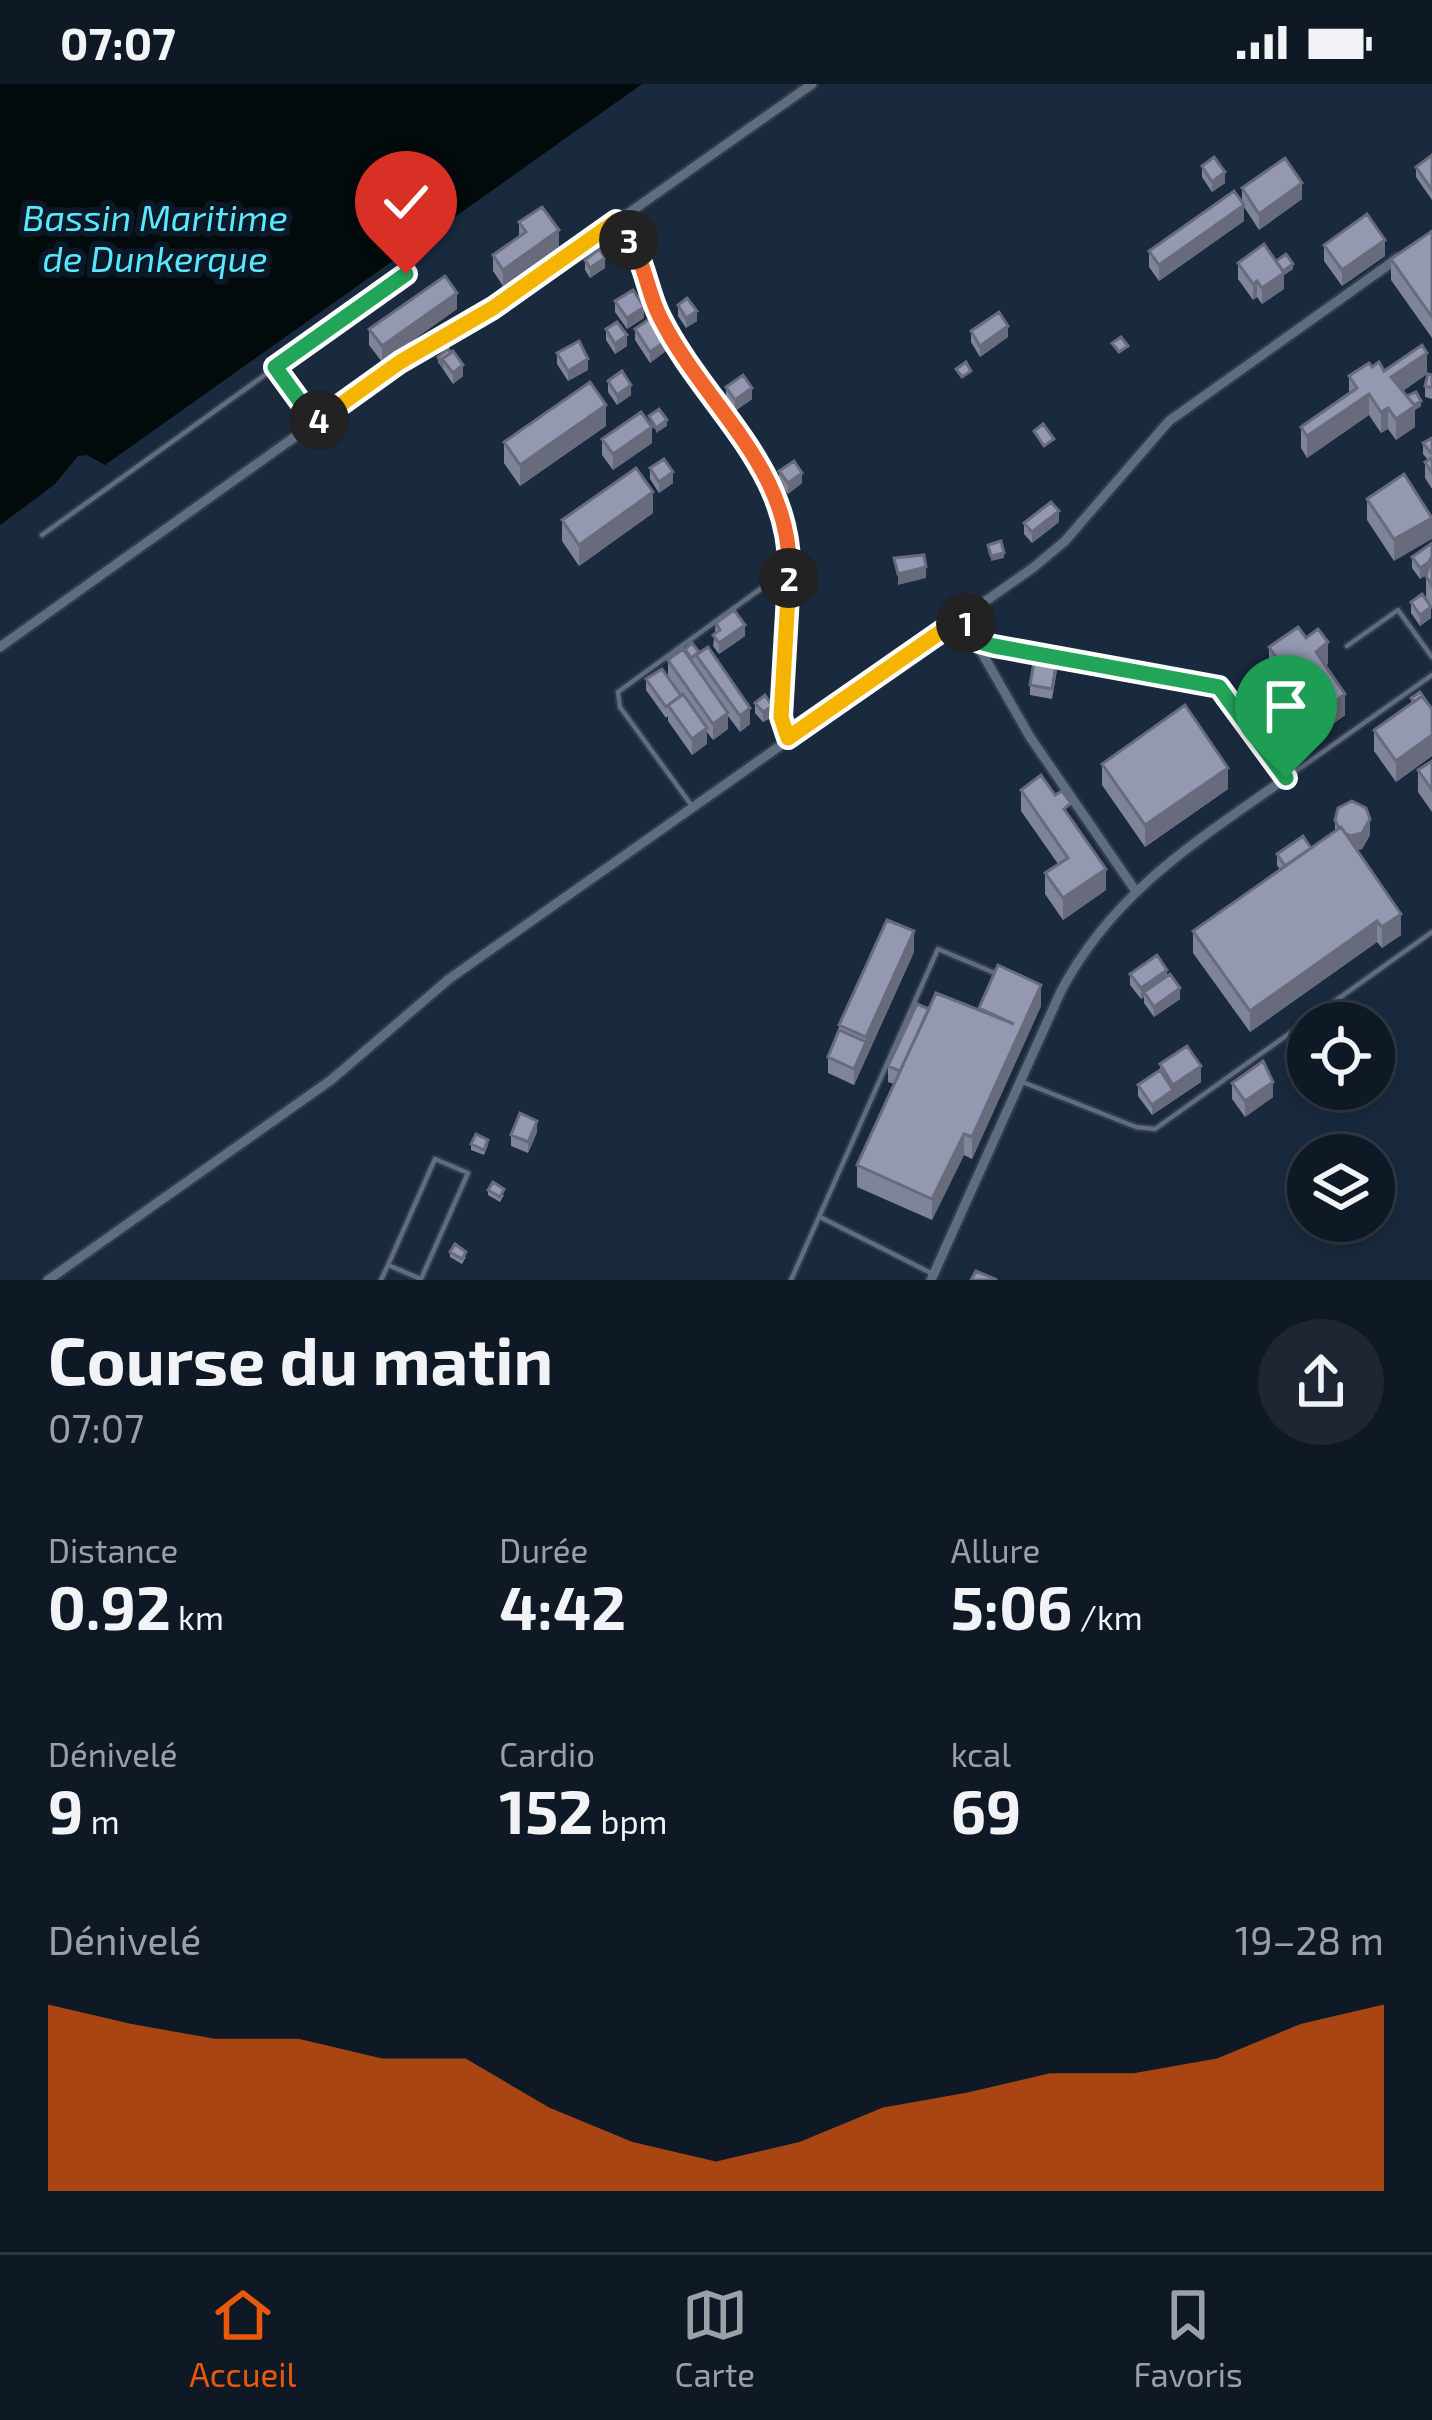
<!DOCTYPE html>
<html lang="fr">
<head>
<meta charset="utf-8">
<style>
	:root { --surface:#0f1925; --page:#1d2632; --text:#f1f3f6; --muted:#9ba0a7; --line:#2f3842; --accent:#ea580c }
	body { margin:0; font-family:"Exo 2",sans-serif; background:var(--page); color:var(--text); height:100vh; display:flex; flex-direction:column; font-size:45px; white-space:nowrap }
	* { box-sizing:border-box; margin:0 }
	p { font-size:39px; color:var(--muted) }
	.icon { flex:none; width:66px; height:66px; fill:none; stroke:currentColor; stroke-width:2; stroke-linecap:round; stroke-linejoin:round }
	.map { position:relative; height:1196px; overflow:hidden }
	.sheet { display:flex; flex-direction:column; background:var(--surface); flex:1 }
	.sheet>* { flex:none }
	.fabs { position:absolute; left:1287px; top:918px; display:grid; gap:24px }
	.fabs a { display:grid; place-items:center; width:108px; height:108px; border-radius:50%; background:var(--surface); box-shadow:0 6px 18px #0003,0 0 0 3px var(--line); font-size:60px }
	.pin { position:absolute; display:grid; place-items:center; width:102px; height:102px; color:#fff; margin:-123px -51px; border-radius:50% 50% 50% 0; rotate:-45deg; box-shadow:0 0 12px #0007 }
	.pin .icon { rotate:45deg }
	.km { position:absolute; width:60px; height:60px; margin:-30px; border-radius:50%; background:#222; color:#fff; font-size:33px; line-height:60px; text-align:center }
	.round { display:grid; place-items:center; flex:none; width:126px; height:126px; border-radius:63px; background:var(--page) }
	.overview { display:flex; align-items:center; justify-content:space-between; height:204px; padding:0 48px }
	h1 { font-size:66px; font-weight:700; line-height:90px }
	.stats { display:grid; grid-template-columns:repeat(3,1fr); gap:18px; height:204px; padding:12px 48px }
	.stats div { display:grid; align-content:center }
	.stats b { font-size:60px; font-weight:700 }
	.stats small { font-size:33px; font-weight:400 }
	.stats p { font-size:33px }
	.chart { height:336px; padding:24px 48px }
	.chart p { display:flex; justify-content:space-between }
	.chart svg { width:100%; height:216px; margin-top:12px; fill:var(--accent); opacity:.7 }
	.status { display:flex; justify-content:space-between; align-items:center; height:84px; padding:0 60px; background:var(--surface); direction:ltr }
	.status svg { height:33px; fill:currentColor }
	.tab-bar { display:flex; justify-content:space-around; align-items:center; height:168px; border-top:3px solid var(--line); background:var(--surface); font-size:33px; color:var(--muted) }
	.tab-bar a { display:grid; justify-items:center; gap:6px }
	.tab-bar .on { color:var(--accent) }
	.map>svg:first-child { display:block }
	.built { fill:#19293e; fill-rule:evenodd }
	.water { fill:#020a0c }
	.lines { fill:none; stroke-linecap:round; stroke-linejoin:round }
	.service-casing { stroke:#323a48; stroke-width:9 }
	.minor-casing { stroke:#323a48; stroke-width:14 }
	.service { stroke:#5e6e81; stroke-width:4.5 }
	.minor { stroke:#5e6e81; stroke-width:9 }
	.wall { fill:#7f8498 }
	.shaded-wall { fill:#686b7c }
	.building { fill:#9499b1; stroke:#686b7c; stroke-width:3 }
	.split-1-casing { stroke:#fff; stroke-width:24 }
	.split-2-casing { stroke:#fff; stroke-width:24 }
	.split-3-casing { stroke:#fff; stroke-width:24 }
	.split-4-casing { stroke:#fff; stroke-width:24 }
	.split-5-casing { stroke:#fff; stroke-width:24 }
	.split-1 { stroke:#22a559; stroke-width:15 }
	.split-2 { stroke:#f5b400; stroke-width:15 }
	.split-3 { stroke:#f0652b; stroke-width:15 }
	.split-4 { stroke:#f5b400; stroke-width:15 }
	.split-5 { stroke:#22a559; stroke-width:15 }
	.labels { text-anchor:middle; stroke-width:12; stroke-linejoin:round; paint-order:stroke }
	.water-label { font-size:36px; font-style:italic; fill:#5ae8fd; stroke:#0b1827 }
</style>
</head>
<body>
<div class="status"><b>07:07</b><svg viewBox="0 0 49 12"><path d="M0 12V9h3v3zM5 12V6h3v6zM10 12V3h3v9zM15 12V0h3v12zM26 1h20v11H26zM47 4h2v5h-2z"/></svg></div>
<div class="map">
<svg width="1432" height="1196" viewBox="0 0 1432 1196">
	<rect width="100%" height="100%" fill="#142131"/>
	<path class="built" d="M642,0H1432V1196H0V441L45,408L78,372L87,371L105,380ZM1308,939H1374V1005H1308ZM1308,1071H1374V1137H1308Z"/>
	<path class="water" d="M0,0H642L105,381L87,371L78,372L55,400L0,441Z"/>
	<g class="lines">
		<defs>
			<path id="service" d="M617,138L642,178L660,235L771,400C806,460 785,565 781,633L787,654
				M315,338L276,283L406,189
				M42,451L276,283
				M1347,562L1398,526L1432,573
				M1286,694L1432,591
				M692,722L620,623L618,608L788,485
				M1020,997L1136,1043L1155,1045L1432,848
				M820,1133L933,1190
				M381,1196L388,1181L435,1075L468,1089L421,1195L388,1181
				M791,1196L938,865L997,890"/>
			<path id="minor" d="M962,534L1030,653L1135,806
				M0,563L376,295L518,207L812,0
				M48,1196L331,996L449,895L1034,483L1065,457L1169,337L1398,174
				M931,1196L1061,907C1114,807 1197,757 1286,694L1219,603L979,558"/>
		</defs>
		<use href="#service" class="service-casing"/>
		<use href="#minor" class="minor-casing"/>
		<use href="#service" class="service"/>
		<use href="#minor" class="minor"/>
	</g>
	<path class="wall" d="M1432,71V116L1416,93V83Z
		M1202,82L1225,99L1212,108L1202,93Z
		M1242,104L1302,115L1259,146L1244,123V137L1159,197L1149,183V167L1242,118Z
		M519,138L559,162L503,202L493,187V171L519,153Z
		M1432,147V254L1391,196V175Z
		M1324,161L1385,172L1342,202L1324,177Z
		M585,176L605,184L590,194L585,186Z
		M1276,177L1293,185L1284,191V205L1262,220L1257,213L1253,216L1238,195V179Z
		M615,217L644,234L627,245L615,228Z
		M678,221L697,237L686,244L678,232Z
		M457,225L382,278L369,261V245Z
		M606,245L627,262L615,270L606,256Z
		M635,245L667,266L650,279L635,256Z
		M971,247L1008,253L980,273L971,258Z
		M451,269L463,292L453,300L438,278V273Z
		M557,269L588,286L568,297L557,280Z
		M1372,283L1384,287L1427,290L1403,307L1421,322L1415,326V343L1396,356L1388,345L1381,349L1369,331L1307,374L1301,364V343L1349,309V292Z
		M1432,291V315L1425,313V302Z
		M608,297L631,311L617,321L608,308Z
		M726,303L752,315L735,327L726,314Z
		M606,342L520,402L504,379V358Z
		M1432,354V405L1425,394V378L1428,376L1423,370V359Z
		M602,355L652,359L613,386L602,371Z
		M650,384L673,399L659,409L650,395Z
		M779,387L802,399L788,410L779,398Z
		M1404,390L1394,477L1367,436V415Z
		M653,429L579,482L562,457V436Z
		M1059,438L1032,459L1024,450V439Z
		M1432,459V524L1426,513V491L1420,495L1412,484V473Z
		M1411,518L1431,534L1420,542L1411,529Z
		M716,539L745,552L719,570L713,562Z
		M1269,563L1328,580L1325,582L1345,631L1317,652L1269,584Z
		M699,569L750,640L740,648L728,632V645L713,656L707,648V660L692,671L668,637V632L666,634L646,606V595L668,592V576Z
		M1057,586L1052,615L1030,611V601Z
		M1411,614L1432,625V672L1396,698L1374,667V646L1411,620Z
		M755,619L772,633L763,638L755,629Z
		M1432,677V728L1418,708V686Z
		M1102,680L1228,705L1145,763L1102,701Z
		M1021,706L1071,734L1106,806L1063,836L1045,810V789L1058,780L1021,727Z
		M1335,736L1370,751L1362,765L1357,766L1401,851L1382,864L1377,858L1250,948L1193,869V847L1280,786L1277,781V770L1311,764L1335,747Z
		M914,868L854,1001L828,989V973L839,946V941Z
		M1130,890L1167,892L1180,915L1154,933L1144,919V913L1141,915L1130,901Z
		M1041,922L972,1075L964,1071L932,1136L857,1103V1081L894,1000L888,998V982L929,925L979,926V924Z
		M1160,980L1201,998L1152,1031L1138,1012V1001L1160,986Z
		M1232,999L1273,1013L1245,1033L1232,1015Z
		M537,1048L528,1069L511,1062V1051Z
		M471,1060L488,1061L484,1071L471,1066Z
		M488,1106L504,1111L500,1118L488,1111Z
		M450,1168L466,1173L462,1180L450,1173Z"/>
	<path class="shaded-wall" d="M1225,88V99L1212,108V98Z
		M1302,99V115L1259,146V130Z
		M1244,121V137L1159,197V181Z
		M559,146V162L503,202V186Z
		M1385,156V172L1342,202V186Z
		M605,174V184L590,194V184Z
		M1293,180V185L1284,191V205L1262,220V204Z
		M1257,197V213L1253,216V200Z
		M457,209V225L382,278V262Z
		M644,223V234L627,245V234Z
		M697,227V237L686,244V234Z
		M1008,242V253L980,273V262Z
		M627,251V262L615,270V260Z
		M667,256V266L650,279V268Z
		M1427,269V290L1391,315V293Z
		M588,275V286L568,297V287Z
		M463,281V292L453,300V289Z
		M631,301V311L617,321V311Z
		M752,304V315L735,327V316Z
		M1369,310V331L1307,374V352Z
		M1421,317V322L1415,326V343L1396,356V335Z
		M606,321V342L520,402V381Z
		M1388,324V345L1381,349V328Z
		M667,336V342L656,349V344Z
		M652,343V359L613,386V370Z
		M673,388V399L659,409V398Z
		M802,389V399L788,410V399Z
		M653,408V429L579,482V461Z
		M1059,427V438L1032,459V448Z
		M1432,434V455L1394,477V455Z
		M1004,469V474L991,477V472Z
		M1432,476V487L1420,495V484Z
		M926,483V494L898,501V490Z
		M1431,523V534L1420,542V531Z
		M745,541V552L719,570V559Z
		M1328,558V580L1316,589V568Z
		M1345,610V631L1317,652V631Z
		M772,622V633L763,638V628Z
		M750,624V640L740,648V632Z
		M728,629V645L713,656V640Z
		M707,644V660L692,671V655Z
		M1432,651V672L1396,698V677Z
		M1228,684V705L1145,763V741Z
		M1370,735V751L1362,765L1351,768V752Z
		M1106,785V806L1063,836V814Z
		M1401,830V851L1382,864V843Z
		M1377,837V858L1250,948V927Z
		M914,847V868L866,974V953Z
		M1167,886V897L1144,908V913L1141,915V904Z
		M1041,901V922L972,1075V1053Z
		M1180,904V915L1154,933V923Z
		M866,958V974L854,1001V985Z
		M1201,982V998L1152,1031V1021L1173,1006V1001Z
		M1273,998V1013L1245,1033V1017Z
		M537,1037V1048L528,1069V1058Z
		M964,1050V1071L932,1136V1115Z"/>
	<path class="building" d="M1432,71V106L1416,83Z
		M1214,73L1225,88L1212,98L1202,82Z
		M1285,74L1302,99L1259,130L1242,104Z
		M1234,107L1244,121L1159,181L1149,167Z
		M542,123L559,146L503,186L493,171L526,148L519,138Z
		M1367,130L1385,156L1342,186L1324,161Z
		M1432,147V233L1391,175Z
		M1264,160L1284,189L1262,204L1257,197L1253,200L1238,179Z
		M599,165L605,174L590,184L585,176Z
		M1286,170L1293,180L1283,187L1276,177Z
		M445,192L457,209L382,262L369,245Z
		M633,206L644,223L627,234L615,217Z
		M687,214L697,227L686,234L678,221Z
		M999,228L1008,242L980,262L971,247Z
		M652,233L667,256L650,268L635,245Z
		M617,238L627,251L615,260L606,245Z
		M1121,253L1128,262L1119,268L1112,259Z
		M579,257L588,275L568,287L557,269Z
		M1422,261L1427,269L1391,293L1415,322L1396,335L1388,324L1381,328L1369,310L1307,352L1301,343L1357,304L1349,292L1369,279L1372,283L1379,278L1384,287Z
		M448,265L451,269L442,275V280L438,273Z
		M453,267L463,281L453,289L442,275Z
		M966,278L971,287L962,293L956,285Z
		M622,287L631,301L617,311L608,297Z
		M1428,290L1432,291V304L1425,302Z
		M743,291L752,304L735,316L726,303Z
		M590,298L606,321L520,381L504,358Z
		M1416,308L1421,317L1414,321L1407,312Z
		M659,325L667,336L656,344L649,332Z
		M641,328L652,343L613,370L602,355Z
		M1043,340L1054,355L1044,362L1034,347Z
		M1432,354V368L1431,369L1423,359Z
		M1432,374V389L1425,378Z
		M664,375L673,388L659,398L650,384Z
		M794,377L802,389L788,399L779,387Z
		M636,384L653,408L579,461L562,436Z
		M1404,390L1432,434L1394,455L1367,415Z
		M1051,418L1059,427L1032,448L1024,439Z
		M1001,457L1004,469L991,472L988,461Z
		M1432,459V472L1429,478L1420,484L1412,473Z
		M924,471L926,483L898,490L894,474Z
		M1432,472V502L1426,492Z
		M1422,510L1431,523L1420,531L1411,518Z
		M734,526L745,541L719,559L713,551L720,546L716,539Z
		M1298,543L1306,554L1318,545L1328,558L1316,568L1345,610L1317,631L1269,563Z
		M692,559L699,568L691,574L685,565Z
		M708,563L750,624L740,632L696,571Z
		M683,565L728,629L713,640L668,576Z
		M1035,572L1057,575L1052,605L1030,601Z
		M662,585L681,612L666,623L646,595Z
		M1420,608L1427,618L1422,612L1414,618L1411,614Z
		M683,610L707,644L692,655L668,621Z
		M765,611L772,622L763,628L755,619Z
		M1422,612L1432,625V651L1396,677L1374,646Z
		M1185,621L1228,684L1145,741L1102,680Z
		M1432,677V706L1418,686Z
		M1041,691L1055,711L1062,707L1071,719L1064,725L1106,785L1063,814L1045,789L1068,774L1021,706Z
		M1352,717L1366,724L1370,735L1362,749L1351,752L1345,749L1341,743L1339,744L1335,736L1338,724Z
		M1341,743L1401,830L1382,843L1377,837L1250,927L1193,847Z
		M1303,752L1311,764L1285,782L1277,770Z
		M887,836L914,847L866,953L839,941Z
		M1157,871L1167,886L1141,904L1130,890Z
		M998,881L1041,901L972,1053L964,1050L932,1115L857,1081L936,909L1014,940L979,924Z
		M1170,890L1180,904L1154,923L1144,908Z
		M917,920L929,925L900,987L888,982Z
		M839,946L866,958L854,985L828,973Z
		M1187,962L1201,982L1173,1001L1160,980Z
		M1263,977L1273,998L1245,1017L1232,999Z
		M1160,986L1173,1006L1152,1021L1138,1001Z
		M520,1029L537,1037L528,1058L511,1051Z
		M476,1050L488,1056L484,1066L471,1060Z
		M493,1098L504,1105L500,1113L488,1106Z
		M455,1160L466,1168L462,1175L450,1168Z
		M976,1187L997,1196H971Z"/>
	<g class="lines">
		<defs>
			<path id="split-1" d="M966,539L979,558L994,562L1219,603L1286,694"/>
			<path id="split-2" d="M789,494L781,633L788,654L962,533L966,539"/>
			<path id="split-3" d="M629,156C646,180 647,208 660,233C705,323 795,385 789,494"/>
			<path id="split-4" d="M319,336L400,278L493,224L616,137L629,156"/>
			<path id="split-5" d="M319,336L315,338L275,283L406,190"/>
		</defs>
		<use href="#split-1" class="split-1-casing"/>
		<use href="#split-2" class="split-2-casing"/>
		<use href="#split-3" class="split-3-casing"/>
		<use href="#split-4" class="split-4-casing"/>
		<use href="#split-5" class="split-5-casing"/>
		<use href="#split-1" class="split-1"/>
		<use href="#split-2" class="split-2"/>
		<use href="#split-3" class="split-3"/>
		<use href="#split-4" class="split-4"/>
		<use href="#split-5" class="split-5"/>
	</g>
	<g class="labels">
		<g class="water-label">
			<text x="155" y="147">Bassin Maritime<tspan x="155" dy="41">de Dunkerque</tspan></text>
		</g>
	</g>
</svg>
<div class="fabs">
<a><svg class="icon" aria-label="locate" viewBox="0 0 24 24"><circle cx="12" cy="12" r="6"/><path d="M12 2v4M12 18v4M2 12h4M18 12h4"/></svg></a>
<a><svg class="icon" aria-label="layers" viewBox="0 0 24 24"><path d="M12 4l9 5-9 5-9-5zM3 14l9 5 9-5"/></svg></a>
</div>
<div class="pin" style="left:1286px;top:694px;background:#1e9e55"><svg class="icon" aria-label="arrive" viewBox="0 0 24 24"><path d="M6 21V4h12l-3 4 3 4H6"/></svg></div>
<div class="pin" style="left:406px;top:190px;background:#d93025"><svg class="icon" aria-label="check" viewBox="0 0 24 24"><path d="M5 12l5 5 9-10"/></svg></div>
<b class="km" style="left:966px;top:539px">1</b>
<b class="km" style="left:789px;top:494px">2</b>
<b class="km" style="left:629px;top:156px">3</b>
<b class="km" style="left:319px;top:336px">4</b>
</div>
<section class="sheet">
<div class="overview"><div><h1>Course du matin</h1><p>07:07</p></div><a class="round"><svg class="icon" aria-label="share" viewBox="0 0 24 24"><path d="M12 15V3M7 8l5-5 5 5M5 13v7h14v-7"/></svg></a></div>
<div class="stats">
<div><p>Distance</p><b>0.92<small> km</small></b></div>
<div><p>Durée</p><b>4:42</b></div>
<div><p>Allure</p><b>5:06<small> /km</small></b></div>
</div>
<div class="stats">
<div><p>Dénivelé</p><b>9<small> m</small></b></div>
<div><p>Cardio</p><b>152<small> bpm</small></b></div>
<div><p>kcal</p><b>69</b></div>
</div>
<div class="chart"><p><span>Dénivelé</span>19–28 m</p>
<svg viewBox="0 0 160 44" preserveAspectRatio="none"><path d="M0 44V6L10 10L20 13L30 13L40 17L50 17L60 27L70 34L80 38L90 34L100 27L110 24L120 20L130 20L140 17L150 10L160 6V44z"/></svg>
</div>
</section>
<nav class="tab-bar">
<a class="on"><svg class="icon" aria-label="home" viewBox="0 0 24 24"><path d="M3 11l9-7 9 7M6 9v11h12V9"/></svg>Accueil</a>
<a><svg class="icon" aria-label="map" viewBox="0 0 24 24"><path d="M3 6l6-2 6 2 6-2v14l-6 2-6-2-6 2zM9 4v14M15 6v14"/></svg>Carte</a>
<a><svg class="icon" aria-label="saved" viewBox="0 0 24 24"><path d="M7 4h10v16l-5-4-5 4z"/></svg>Favoris</a>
</nav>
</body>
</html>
